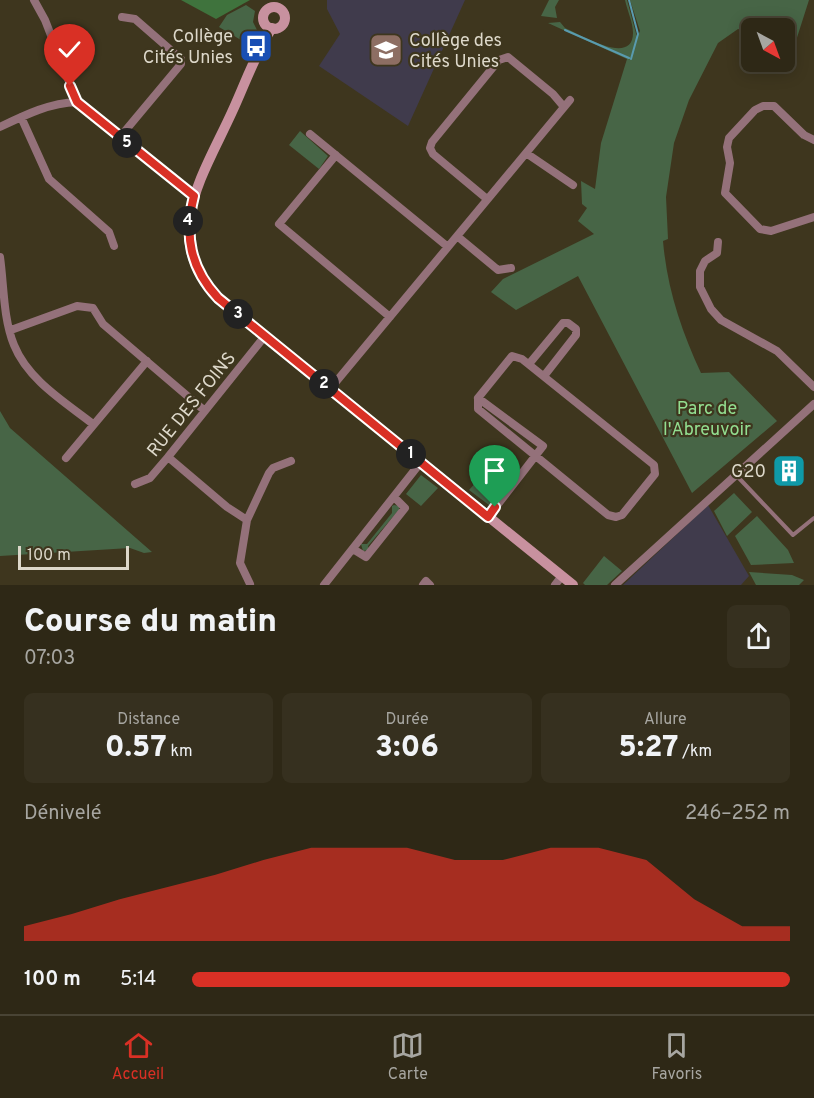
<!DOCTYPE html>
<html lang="fr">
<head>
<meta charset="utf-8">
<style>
	:root { --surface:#2e2816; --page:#36301f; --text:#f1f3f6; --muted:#a7a6a1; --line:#494435; --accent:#d93025 }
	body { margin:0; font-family:Overpass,sans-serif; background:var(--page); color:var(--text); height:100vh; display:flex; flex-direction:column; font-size:22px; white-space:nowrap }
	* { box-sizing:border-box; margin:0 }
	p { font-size:20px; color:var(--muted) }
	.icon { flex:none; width:33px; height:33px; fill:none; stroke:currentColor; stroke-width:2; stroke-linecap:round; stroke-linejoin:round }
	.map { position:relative; height:585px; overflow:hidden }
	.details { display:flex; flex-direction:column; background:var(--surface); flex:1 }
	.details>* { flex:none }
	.needle { width:39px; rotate:139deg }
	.controls { position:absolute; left:741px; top:18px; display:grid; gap:12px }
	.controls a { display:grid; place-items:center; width:54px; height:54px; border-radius:9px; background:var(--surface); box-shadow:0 3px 15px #0003,0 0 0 2px var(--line); font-size:30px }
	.scale { position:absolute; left:18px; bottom:15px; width:111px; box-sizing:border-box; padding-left:6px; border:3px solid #ddd8ca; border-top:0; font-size:16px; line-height:21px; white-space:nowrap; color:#ddd8ca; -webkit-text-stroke:4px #3e361e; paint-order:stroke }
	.pin { position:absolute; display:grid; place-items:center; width:51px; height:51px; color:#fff; margin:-62px -26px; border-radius:50% 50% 50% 0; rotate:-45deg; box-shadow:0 0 6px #0007 }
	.pin .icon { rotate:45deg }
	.km { position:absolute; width:30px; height:30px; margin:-15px; border-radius:50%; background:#222; color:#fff; font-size:16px; line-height:30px; text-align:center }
	.round { display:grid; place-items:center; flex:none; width:63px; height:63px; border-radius:9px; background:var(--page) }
	.summary { display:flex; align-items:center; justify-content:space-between; height:102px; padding:0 24px }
	h1 { font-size:33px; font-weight:800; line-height:45px }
	.stats { display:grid; grid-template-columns:repeat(3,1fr); gap:9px; height:102px; padding:6px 24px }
	.stats div { display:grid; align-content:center; border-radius:9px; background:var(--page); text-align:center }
	.stats b { font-size:30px; font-weight:800 }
	.stats small { font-size:16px; font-weight:400 }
	.stats p { font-size:16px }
	.chart { height:168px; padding:12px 24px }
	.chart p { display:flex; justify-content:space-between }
	.chart svg { width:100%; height:108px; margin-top:6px; fill:var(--accent); opacity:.7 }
	ul { padding:0 24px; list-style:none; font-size:20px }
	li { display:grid; grid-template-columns:96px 72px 1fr; align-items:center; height:45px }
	li i { height:15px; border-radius:8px; background:var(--accent) }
	.tabs { display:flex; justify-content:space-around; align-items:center; height:84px; border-top:2px solid var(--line); background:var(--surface); font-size:16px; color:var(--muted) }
	.tabs a { display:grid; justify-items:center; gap:3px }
	.tabs .selected { color:var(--accent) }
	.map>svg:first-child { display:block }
	.education { fill:#403b4c }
	.green { fill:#476546 }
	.forest { fill:#3f733d }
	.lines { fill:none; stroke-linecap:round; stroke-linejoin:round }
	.stream { stroke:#599baf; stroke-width:2 }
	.lane { stroke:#94717a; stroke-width:4 }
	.street { stroke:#94717a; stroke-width:8 }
	.secondary { stroke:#c8919f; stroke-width:10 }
	.route-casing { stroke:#fff; stroke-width:12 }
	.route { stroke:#d93025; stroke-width:8 }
	.labels { text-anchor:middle; stroke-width:4.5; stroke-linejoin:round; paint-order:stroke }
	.poi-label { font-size:18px; fill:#ddd8ca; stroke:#3e361e; text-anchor:end }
	.street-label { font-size:18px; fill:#ddd8ca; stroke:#3e361e }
	.park-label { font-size:18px; fill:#93de90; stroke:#3e361e }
</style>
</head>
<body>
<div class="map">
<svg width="814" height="585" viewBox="0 0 814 585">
	<rect width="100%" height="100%" fill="#3e361e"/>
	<path class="education" d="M327,0H465L408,126L319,66L340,34L327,9Z
		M708,505L749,576L741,585H623Z"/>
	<path class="green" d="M549,0H559L555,7L557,18L541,16Z
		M625,0H627L637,37L640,31L630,0H809L794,47L785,44L784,28H752L751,33L738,29L718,43L689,100L674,143L666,197L668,239L663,241C667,288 681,330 701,373L729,372L777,421L692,493L578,276L516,310L491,292L503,279L594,234L578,221L587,208L582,204L581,181L595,189L601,143L627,59L548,23L560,22L565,28C579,34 633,67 633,33C633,22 627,10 625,0Z
		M246,5L255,11L253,22L257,30L251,46L219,27L227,15Z
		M300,131L328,156L319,169L289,145Z
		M0,411L10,428L152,552L144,553L130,548L0,556Z
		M490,467L509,481L489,505L469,490Z
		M421,475L438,488L421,506L406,494Z
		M734,493L752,512L727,536L714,511Z
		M394,505L399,506V513L397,512L368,546L369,550L363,551L361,544H367L392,513V506Z
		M757,516L788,550L794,563L751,565L735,536Z
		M604,556L622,571L607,585H585L583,583Z
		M749,572L792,575L804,580L799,585H756Z"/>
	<path class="forest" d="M181,0H250L216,19Z"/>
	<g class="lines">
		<path class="stream" d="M629,0L638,34L631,59
			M565,30L629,58"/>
		<path class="lane" d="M736,475L793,535L814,518"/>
		<path class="street" d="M34,0L45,20L77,102
			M21,117L49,179L109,232L114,246
			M0,127C25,115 49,103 77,102L194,196
			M310,134L448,247
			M120,137L181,64V59L135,19L122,17
			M814,140L804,135L774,106H763L755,110L729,138L727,147L730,163L725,193L760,229L771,231L814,217
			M526,153L573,185
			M336,155L279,224L390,317
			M487,199L433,154L430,148L432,142L499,60L508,57L553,94L564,107
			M457,236L498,270L511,268
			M718,242L717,253L705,261L700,271V287L711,309L721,320L777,351L814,387
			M0,257C4,285 3,318 14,345C28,380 65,402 93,424
			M11,330L77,306L93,308L103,324L205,411
			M512,356L522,359L654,465L655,474L622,515L616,517L608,515L478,409V398Z
			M529,364L563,323H568L576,329V335L544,376
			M330,389L570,100
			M478,398L543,446L488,517
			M168,457L227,507L247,520
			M66,458L147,361
			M135,484L150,478L168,457L265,336
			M353,549L366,557L405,508L394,497
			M250,584L240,563L247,520L269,473L273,468L291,461
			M324,585L421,462
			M423,585L426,581L430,585
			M555,585L562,576
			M615,585L814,404"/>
		<path class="secondary" d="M263 18a11 11 0 1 1 22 0a11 11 0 1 1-22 0Z
			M272,28C255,54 245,84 232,112C203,176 159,236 218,298L573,585"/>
	</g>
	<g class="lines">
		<defs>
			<path id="route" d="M70,86L77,102L194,196C184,235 190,268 218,298L488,517L495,507"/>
		</defs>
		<use href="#route" class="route-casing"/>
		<use href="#route" class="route"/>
	</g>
	<defs>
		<symbol id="bus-square" viewBox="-11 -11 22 22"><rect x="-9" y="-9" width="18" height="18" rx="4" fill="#1a4fb4" stroke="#3e361e"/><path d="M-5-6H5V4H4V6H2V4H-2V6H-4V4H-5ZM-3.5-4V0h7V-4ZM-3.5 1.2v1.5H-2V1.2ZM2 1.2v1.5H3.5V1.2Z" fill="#fff"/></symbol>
		<symbol id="school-square" viewBox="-11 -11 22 22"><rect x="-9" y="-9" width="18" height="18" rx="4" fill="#8d6e63" stroke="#3e361e"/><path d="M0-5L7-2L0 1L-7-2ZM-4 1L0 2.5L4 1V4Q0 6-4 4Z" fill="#fff"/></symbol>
		<symbol id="building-square" viewBox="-11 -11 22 22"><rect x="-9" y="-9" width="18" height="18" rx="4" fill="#0f9aa8" stroke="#3e361e"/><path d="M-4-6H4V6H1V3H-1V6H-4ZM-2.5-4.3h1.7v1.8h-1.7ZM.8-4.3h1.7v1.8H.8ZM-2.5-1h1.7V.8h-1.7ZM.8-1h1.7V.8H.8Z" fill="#fff"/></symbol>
	</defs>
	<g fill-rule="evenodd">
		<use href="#bus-square" x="237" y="27" width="38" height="38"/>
		<use href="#school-square" x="367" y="31" width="38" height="38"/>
		<use href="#building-square" x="770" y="452" width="38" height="38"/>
	</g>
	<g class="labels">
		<g class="poi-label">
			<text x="233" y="42">Collège<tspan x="233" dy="21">Cités Unies</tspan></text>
			<text x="409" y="46" text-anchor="start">Collège des<tspan x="409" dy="21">Cités Unies</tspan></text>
			<text x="766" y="477">G20</text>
		</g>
		<g class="street-label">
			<text transform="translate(191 404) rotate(-51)" y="6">RUE DES FOINS</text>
		</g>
		<g class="park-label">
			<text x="707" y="414">Parc de<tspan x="707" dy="21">l'Abreuvoir</tspan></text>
		</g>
	</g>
</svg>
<div class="controls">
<a><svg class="needle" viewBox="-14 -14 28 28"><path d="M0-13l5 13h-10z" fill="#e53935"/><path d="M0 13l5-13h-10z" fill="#a7a6a1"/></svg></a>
</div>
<div class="scale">100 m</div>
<div class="pin" style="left:495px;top:507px;background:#1e9e55"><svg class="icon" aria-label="arrive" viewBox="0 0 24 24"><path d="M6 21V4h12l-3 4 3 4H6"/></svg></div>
<div class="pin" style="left:70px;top:86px;background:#d93025"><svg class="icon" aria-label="check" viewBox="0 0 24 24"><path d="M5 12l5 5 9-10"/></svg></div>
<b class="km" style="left:411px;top:454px">1</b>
<b class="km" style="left:324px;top:384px">2</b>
<b class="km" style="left:238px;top:314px">3</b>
<b class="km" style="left:188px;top:221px">4</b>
<b class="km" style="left:127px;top:143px">5</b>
</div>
<section class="details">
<div class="summary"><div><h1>Course du matin</h1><p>07:03</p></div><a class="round"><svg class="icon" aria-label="share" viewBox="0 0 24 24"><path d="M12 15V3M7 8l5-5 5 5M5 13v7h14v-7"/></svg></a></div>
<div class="stats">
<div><p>Distance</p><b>0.57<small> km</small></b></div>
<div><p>Durée</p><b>3:06</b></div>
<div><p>Allure</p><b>5:27<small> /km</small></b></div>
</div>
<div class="chart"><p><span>Dénivelé</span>246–252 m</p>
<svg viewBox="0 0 160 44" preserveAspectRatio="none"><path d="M0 44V38L10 33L20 27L30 22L40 17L50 11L60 6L70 6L80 6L90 11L100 11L110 6L120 6L130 11L140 27L150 38L160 38V44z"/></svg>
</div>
<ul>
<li><b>100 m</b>5:14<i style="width:100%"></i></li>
</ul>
</section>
<nav class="tabs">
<a class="selected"><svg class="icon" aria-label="home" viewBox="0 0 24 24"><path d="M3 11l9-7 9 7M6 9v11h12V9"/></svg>Accueil</a>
<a><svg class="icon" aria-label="map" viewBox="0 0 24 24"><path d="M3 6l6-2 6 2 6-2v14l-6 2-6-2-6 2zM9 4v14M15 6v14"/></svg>Carte</a>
<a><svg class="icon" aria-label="saved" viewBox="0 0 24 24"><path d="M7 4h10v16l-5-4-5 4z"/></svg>Favoris</a>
</nav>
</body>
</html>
